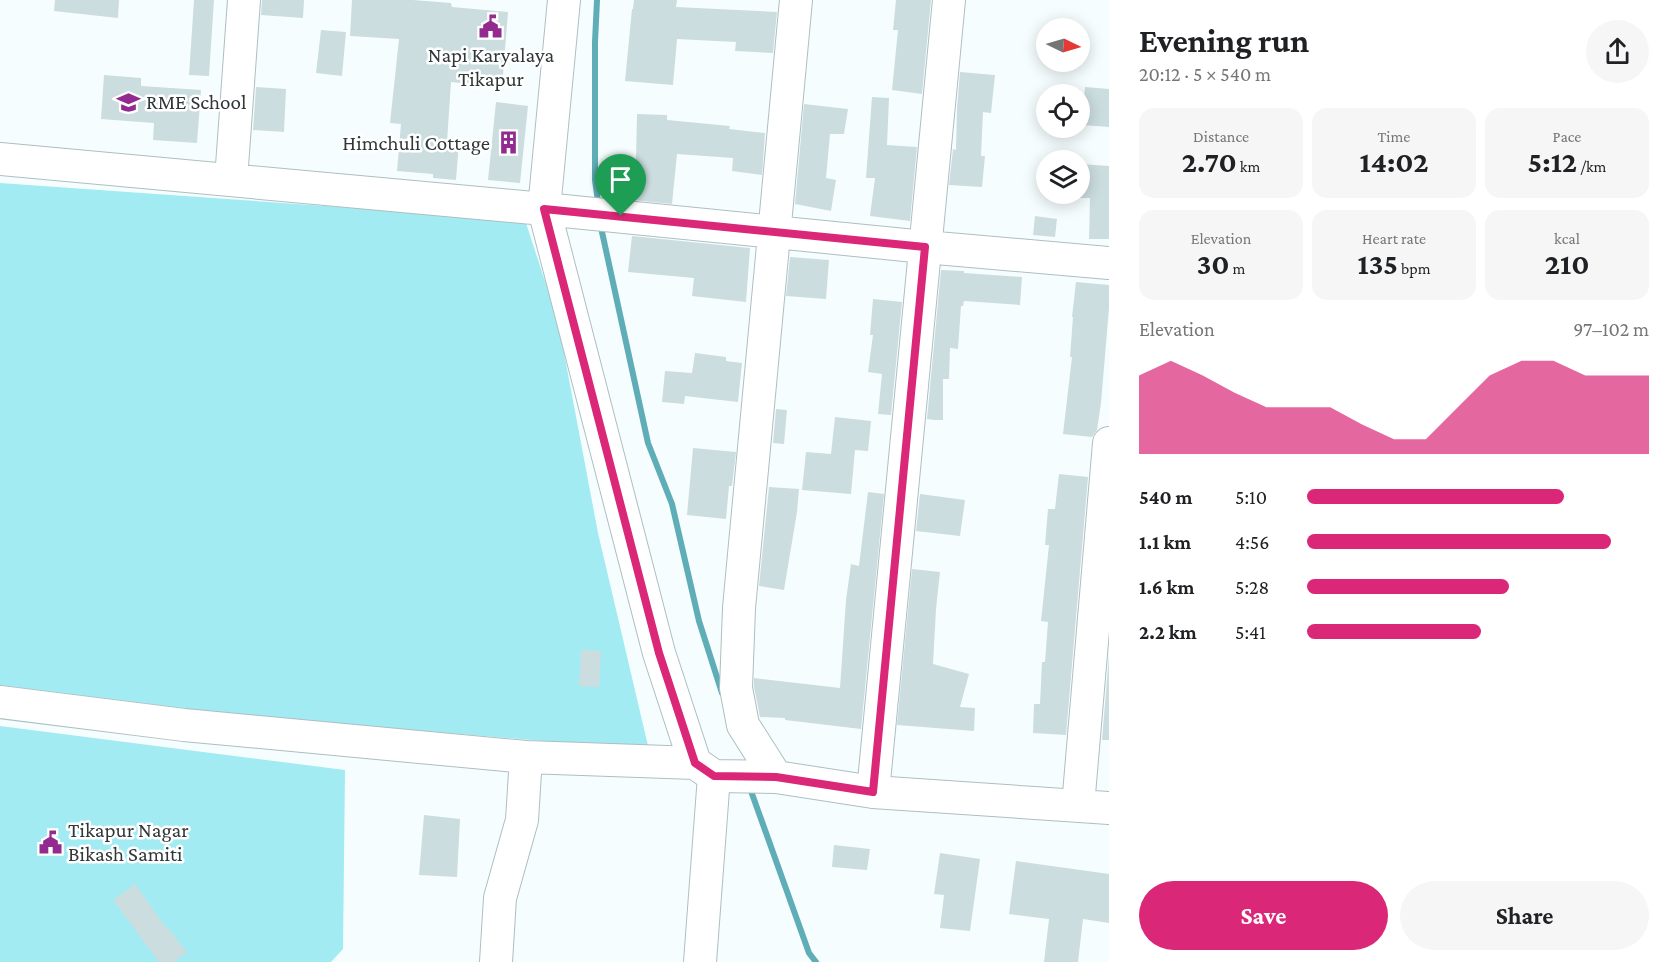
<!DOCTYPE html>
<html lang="en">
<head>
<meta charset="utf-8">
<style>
	:root { --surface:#fff; --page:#f6f6f6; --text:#202124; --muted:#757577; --accent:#db2777 }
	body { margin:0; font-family:"Crimson Pro",serif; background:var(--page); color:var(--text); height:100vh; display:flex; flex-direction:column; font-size:22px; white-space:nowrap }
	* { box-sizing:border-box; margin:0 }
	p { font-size:20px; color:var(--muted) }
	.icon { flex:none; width:33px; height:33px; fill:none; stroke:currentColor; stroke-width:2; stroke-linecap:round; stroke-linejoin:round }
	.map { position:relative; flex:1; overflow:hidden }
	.drawer { display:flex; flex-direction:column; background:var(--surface); width:570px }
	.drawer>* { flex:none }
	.needle { width:39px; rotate:95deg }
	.controls { position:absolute; left:1036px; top:18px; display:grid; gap:12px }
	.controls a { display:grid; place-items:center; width:54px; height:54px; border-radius:50%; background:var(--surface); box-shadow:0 3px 15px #0003; font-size:30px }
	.pin { position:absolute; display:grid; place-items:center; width:51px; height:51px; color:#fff; margin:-62px -26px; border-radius:50% 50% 50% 0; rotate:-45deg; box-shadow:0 0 6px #0007 }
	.pin .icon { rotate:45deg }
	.round { display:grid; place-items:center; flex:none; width:63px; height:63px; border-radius:32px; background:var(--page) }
	.head { display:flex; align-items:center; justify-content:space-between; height:102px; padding:0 30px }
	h1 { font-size:33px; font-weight:700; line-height:45px }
	.stats { display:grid; grid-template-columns:repeat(3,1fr); gap:9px; height:102px; padding:6px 30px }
	.stats div { display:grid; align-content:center; border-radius:15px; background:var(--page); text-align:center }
	.stats b { font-size:30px; font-weight:700 }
	.stats small { font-size:16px; font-weight:400 }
	.stats p { font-size:16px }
	.chart { height:168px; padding:12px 30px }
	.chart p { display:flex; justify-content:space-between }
	.chart svg { width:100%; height:108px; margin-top:6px; fill:var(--accent); opacity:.7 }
	.primary-button { display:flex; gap:12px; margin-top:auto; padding:12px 30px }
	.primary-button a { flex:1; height:69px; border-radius:36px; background:var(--accent); color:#fff; font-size:24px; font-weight:700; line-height:69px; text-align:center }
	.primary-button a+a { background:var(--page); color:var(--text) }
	ul { padding:0 30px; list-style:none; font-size:20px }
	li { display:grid; grid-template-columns:96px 72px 1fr; align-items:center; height:45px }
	li i { height:15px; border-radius:8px; background:var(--accent) }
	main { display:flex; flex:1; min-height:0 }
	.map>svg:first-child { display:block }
	.green { fill:#a2ebf3 }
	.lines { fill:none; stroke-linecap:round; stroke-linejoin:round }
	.stream { stroke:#5fadb6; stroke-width:6 }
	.building { fill:#cbdddf }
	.minor-casing { stroke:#adbfc1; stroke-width:34 }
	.minor { stroke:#fff; stroke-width:32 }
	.route-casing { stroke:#fff; stroke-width:12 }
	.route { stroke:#db2777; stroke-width:8 }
	.labels { text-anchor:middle; stroke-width:5; stroke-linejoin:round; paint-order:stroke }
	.poi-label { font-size:21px; fill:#303738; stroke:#fff; text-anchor:start }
</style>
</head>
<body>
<main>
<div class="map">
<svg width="1109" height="962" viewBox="0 0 1109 962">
	<rect width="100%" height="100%" fill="#f6fdfe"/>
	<path class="green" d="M0,183L525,220L558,321L598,533L649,750L294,720L0,700Z
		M0,726L345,770L343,949L331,962H0Z"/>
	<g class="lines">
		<path class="stream" d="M597,0L595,42V180L598,202
			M602,232L648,443L672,504L699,621L722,693
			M751,791L809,953L816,962"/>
	</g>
	<path class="building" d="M55,0H119L118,18L54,11Z
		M194,0H214L209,76L189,75Z
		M262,0H304L303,18L261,15Z
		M352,0H413L451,3L452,7L508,12L502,87L451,82L447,142L459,143L456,180L433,178V174L397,171L401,124L390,123L399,39L350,36Z
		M634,0H677L676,7L777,12L773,53L735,51L736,42L677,39L673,85L625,81L632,9H633Z
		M896,0H931L922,94L892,90L898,30H893Z
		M321,30L346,32L342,76L316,73Z
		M960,72L995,75L991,113L983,112L981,156H985L982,187L949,185L953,149L956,150L957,109Z
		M104,75L141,78V86L201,90L197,143L153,140L154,123L101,119Z
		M256,87L286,89L284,132L253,130Z
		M1085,87L1109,89V127L1082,125Z
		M872,97L889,98L887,145L917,147L910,221L870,216L875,178H866Z
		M496,102L528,106L520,183L488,180Z
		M804,104L848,109L844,134H830L826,178L836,180L831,211L795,204Z
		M637,114L667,115V120L730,126L729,129L765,133L762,175L732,171L733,158L677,154L672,204L622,199L627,159L636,160Z
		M1080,164L1109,166V239H1089L1090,198H1080Z
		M1035,216L1057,219L1055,237L1033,235Z
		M632,236L750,248L746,302L692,296L694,278L628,272Z
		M790,257L829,260L826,299L786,296Z
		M941,270L964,271V273L1022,277L1020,305L964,301L963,306H961L958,349L950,348L949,379H943V420H934L927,419Z
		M1076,282L1109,285V308L1101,403L1097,430L1092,437L1063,434L1072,357H1070L1073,317H1072Z
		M873,299L902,302L891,415L878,414L882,374L868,372L873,335H870Z
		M695,353L726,357V361L742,363L738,402L685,396L684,404L662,402L665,371L692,373Z
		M776,409L787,410L784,444L773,443Z
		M835,417L871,421L868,451L855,450L851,494L802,490L806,452L831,454Z
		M693,448L736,452L732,486H729L726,519L687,515Z
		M1059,474L1088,477L1066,735L1033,733L1034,704H1040L1042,662H1045L1048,622L1041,621L1049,545H1045L1048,509H1055Z
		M769,487L799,489L797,512L784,590L759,586Z
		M868,492L884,494L861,729L785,720V718L760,717L754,687V678L840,688L846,600L851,564L859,566Z
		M920,494L965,500L960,536L916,531Z
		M912,569L940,572L936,609L933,664L969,674L960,707L975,708L974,731L897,725Z
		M581,650L601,651L599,687L579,686Z
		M1109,655V740H1102Z
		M424,815L460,819L457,877L419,875Z
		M834,845L870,849L867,870L832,867Z
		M940,853L980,859L970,931L940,928L944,895L934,894Z
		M1016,861L1109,874V923L1083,919L1078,962H1044L1049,919L1009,914Z
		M135,884L167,929L168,928L187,952L174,962H159L113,900Z"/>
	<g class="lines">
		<defs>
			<path id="minor" d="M564,0L544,209L659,653L695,763
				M0,159L544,209L925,247L1109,263
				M231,180L244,0
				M0,702L184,725L526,757L695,763L714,776L776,777L873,792L1109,808
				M776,777L743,725L736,688L739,608L796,0
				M873,792L949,0
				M1078,806L1109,443
				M496,962L500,898L522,820L526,757
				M700,962L714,776"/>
		</defs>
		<use href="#minor" class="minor-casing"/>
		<use href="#minor" class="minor"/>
	</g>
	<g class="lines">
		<defs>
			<path id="route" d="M544,209L925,247L873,792L776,777L714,776L695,763L659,653Z"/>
		</defs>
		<use href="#route" class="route-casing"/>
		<use href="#route" class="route"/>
	</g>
	<defs>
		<symbol id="civic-bare" viewBox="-9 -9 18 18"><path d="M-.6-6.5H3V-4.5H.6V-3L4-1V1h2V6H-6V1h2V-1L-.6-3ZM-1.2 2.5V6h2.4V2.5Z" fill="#922a8f" stroke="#fff" stroke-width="2.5" paint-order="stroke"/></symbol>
		<symbol id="school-bare" viewBox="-9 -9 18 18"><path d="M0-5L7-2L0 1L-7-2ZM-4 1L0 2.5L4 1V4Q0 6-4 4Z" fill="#922a8f" stroke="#fff" stroke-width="2.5" paint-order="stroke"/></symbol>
		<symbol id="building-bare" viewBox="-9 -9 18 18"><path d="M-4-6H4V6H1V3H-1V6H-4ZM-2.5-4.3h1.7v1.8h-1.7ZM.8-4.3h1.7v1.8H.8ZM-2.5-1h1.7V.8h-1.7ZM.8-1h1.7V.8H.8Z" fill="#922a8f" stroke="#fff" stroke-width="2.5" paint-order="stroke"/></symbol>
	</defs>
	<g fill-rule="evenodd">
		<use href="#civic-bare" x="474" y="10" width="33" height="33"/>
		<use href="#school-bare" x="112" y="86" width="33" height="33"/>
		<use href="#building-bare" x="492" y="126" width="33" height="33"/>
		<use href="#civic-bare" x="34" y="826" width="33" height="33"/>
	</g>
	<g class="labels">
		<g class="poi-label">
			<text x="491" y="62" text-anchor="middle">Napi Karyalaya<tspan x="491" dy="24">Tikapur</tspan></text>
			<text x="146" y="109">RME School</text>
			<text x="490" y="150" text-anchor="end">Himchuli Cottage</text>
			<text x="68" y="837">Tikapur Nagar<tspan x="68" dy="24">Bikash Samiti</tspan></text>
		</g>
	</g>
</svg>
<div class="controls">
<a><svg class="needle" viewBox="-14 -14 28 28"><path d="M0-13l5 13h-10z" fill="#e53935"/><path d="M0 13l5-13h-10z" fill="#757577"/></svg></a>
<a><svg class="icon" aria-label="locate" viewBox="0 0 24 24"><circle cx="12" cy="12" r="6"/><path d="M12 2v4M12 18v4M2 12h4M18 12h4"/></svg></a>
<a><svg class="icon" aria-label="layers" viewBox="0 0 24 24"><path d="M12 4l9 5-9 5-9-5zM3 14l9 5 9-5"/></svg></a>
</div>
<div class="pin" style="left:621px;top:216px;background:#1e9e55"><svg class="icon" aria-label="arrive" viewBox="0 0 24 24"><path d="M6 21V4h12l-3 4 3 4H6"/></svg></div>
</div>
<section class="drawer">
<div class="head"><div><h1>Evening run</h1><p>20:12 · 5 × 540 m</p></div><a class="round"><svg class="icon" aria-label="share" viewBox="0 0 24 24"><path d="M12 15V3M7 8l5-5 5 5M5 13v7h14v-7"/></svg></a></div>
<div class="stats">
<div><p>Distance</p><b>2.70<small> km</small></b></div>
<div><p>Time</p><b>14:02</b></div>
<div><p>Pace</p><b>5:12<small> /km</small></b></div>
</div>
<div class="stats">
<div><p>Elevation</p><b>30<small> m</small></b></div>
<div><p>Heart rate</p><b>135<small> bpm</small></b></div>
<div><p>kcal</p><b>210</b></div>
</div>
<div class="chart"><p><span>Elevation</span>97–102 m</p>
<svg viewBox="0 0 160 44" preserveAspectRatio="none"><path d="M0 44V12L10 6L20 12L30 19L40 25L50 25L60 25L70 32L80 38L90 38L100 25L110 12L120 6L130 6L140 12L150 12L160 12V44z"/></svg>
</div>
<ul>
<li><b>540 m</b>5:10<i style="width:75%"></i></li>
<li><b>1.1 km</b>4:56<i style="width:89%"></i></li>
<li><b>1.6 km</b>5:28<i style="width:59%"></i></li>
<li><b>2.2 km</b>5:41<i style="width:51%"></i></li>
</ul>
<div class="primary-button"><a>Save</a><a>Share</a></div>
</section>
</main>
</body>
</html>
